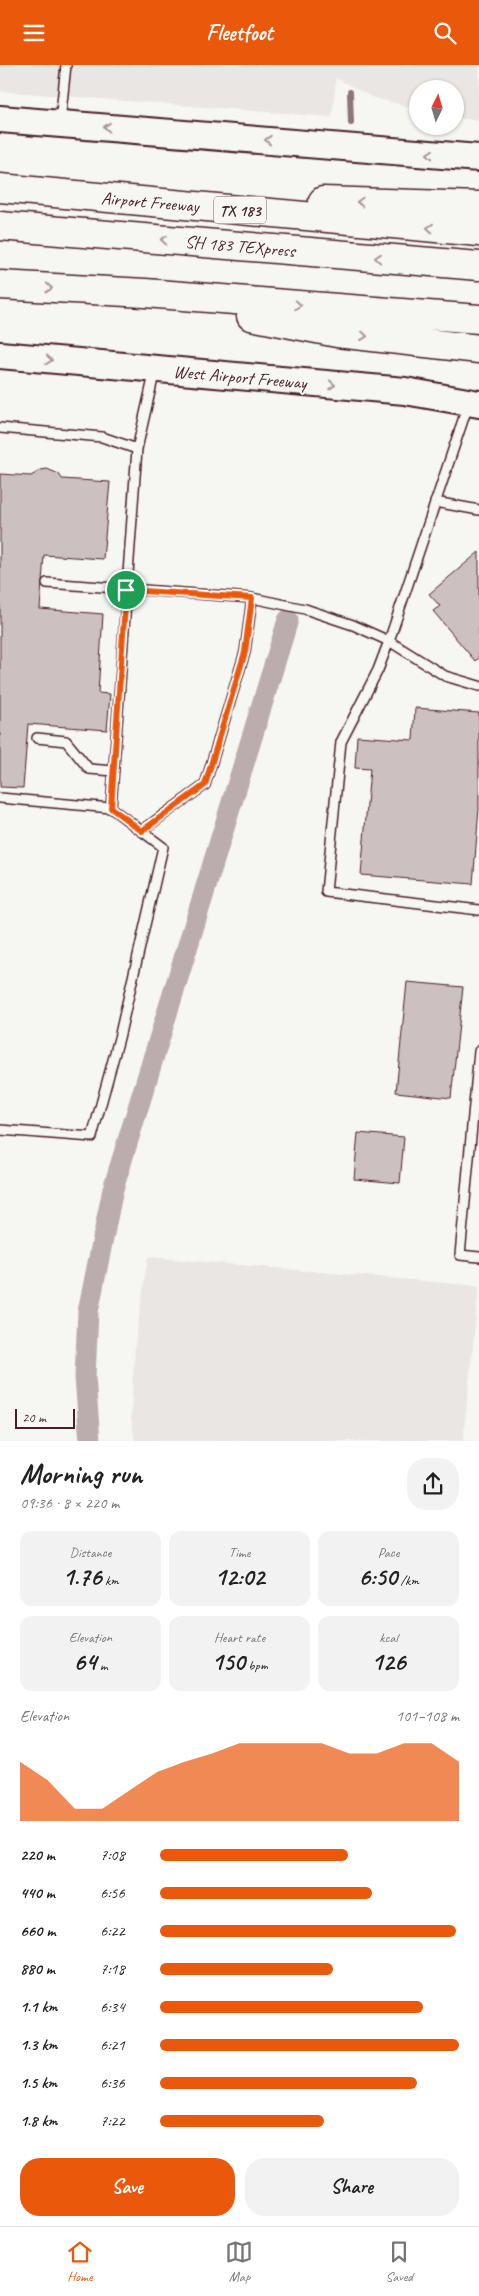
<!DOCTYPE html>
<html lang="en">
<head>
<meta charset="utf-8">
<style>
	:root { --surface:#fff; --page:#f2f2f2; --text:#222; --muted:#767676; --line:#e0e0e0; --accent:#ea580c }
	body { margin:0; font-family:Caveat,sans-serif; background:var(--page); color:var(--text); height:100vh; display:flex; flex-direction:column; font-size:19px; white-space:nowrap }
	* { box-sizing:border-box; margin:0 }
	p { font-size:16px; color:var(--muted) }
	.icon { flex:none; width:28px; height:28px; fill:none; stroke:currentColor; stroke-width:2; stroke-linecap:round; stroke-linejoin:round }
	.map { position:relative; height:1376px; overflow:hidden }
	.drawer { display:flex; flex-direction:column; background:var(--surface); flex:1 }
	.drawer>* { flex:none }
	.needle { width:32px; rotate:5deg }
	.buttons { position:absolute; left:409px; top:15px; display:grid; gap:10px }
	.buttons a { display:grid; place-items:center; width:55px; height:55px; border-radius:50%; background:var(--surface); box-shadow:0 1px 4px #0004; font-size:25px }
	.scale { position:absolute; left:15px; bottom:12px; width:60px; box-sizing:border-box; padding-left:5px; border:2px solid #4a1f2b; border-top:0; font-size:14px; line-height:18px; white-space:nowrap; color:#4a1f2b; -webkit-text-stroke:4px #f6f6f2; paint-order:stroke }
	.pin { position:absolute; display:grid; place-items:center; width:42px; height:42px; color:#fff; margin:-21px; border:2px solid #fff; border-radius:50%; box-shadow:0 1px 5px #0007 }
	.round { display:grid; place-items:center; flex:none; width:52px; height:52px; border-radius:20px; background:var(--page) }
	.summary { display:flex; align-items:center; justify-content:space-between; height:85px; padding:0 20px }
	h1 { font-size:28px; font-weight:800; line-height:38px }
	.figures { display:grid; grid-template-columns:repeat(3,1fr); gap:8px; height:85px; padding:5px 20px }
	.figures div { display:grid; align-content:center; border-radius:12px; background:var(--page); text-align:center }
	.figures b { font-size:25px; font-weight:800 }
	.figures small { font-size:14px; font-weight:400 }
	.figures p { font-size:14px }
	.chart { height:140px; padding:10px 20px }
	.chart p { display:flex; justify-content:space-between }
	.chart svg { width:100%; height:90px; margin-top:5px; fill:var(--accent); opacity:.7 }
	.primary-button { display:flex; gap:10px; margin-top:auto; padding:10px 20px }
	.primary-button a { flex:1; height:58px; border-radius:20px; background:var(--accent); color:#fff; font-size:20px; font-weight:800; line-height:58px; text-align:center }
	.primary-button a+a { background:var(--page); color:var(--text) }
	ul { padding:0 20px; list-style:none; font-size:16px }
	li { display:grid; grid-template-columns:80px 60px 1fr; align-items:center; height:38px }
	li i { height:12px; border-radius:6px; background:var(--accent) }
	header { display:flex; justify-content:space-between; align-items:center; height:65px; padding:0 20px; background:var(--accent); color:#fff; font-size:22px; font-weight:800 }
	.tabs { display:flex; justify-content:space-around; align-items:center; height:70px; border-top:1px solid var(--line); background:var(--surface); font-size:14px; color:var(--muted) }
	.tabs a { display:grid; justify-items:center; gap:2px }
	.tabs .current { color:var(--accent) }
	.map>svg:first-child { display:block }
	.built { fill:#e9e6e3 }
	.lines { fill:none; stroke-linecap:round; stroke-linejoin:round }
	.stream { stroke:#8e747a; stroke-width:6 }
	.canal { stroke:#bbadae; stroke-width:21 }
	.building { fill:#ccc1c0; stroke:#4a1f2b }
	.lane-casing { stroke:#4a1f2b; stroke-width:12 }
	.secondary-casing { stroke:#4a1f2b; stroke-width:30 }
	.highway-casing { stroke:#4a1f2b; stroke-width:31 }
	.lane { stroke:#f6f6f2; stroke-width:9 }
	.secondary { stroke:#f6f6f2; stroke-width:26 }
	.highway { stroke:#f6f6f2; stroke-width:28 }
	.oneway { stroke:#a99598 }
	.route-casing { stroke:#fff; stroke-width:10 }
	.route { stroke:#ea580c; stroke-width:6 }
	.labels { text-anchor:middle; stroke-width:4.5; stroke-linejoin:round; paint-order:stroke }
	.shield { fill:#f6f6f2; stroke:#7e6067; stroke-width:1 }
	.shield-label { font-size:16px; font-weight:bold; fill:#4a1f2b }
	.street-label { font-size:18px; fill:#4a1f2b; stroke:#f6f6f2 }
</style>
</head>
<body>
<header><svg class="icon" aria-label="menu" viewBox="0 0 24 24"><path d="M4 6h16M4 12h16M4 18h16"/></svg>Fleetfoot<svg class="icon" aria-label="search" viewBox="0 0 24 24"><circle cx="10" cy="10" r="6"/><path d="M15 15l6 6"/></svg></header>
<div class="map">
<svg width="479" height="1376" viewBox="0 0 479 1376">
	<rect width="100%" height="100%" fill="#f6f6f2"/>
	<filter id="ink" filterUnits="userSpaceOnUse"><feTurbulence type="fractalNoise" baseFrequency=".02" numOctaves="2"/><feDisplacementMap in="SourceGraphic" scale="10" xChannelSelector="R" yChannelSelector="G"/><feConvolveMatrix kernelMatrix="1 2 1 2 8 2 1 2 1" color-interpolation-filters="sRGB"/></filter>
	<g filter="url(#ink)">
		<path class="built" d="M0,0H479V55L455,53V24H418L417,44L372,32L336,13L332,52L0,26Z
			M148,1192L479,1221L463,1376H135L131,1352L135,1280Z"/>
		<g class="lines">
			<path class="stream" d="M350,27L351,58"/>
			<path class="canal" d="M90,1376L85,1312L88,1247L113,1124L288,555"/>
		</g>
		<path class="building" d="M47,404L59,409L62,414L110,417L103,494L44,490L40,544L103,549L98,628L110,629L107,665L28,659L23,723L0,722V409L31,411L41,405Z
			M479,487V593L475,596L433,546L440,541L429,529Z
			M415,643L479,648V743L473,819L361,810L370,704L355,703L357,671L413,675Z
			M407,917L463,922L451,1033L396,1027Z
			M358,1068L404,1072L400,1118L354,1114Z"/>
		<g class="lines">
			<defs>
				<path id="lane" d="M60,57L66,0
					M0,363L102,372L137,384
					M435,437L479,445
					M47,518L252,533L305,544L353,560L389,576L468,340
					M479,621L445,611L389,576L378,605L341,677L326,827L479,845
					M37,673L66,676L89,704L114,706
					M0,733L111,743L137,384L155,305
					M141,766L205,720L245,587L252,533
					M479,986L460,1190L479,1192
					M0,1065L92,1072L119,973L163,782L111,743"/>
				<path id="secondary" d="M0,54L479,93
					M0,290L405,326L479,339"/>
				<path id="highway" d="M0,123L479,167
					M323,136L479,141
					M0,161L479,201
					M0,220L145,228L479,254
					M251,251L337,268L479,284"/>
			</defs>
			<use href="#lane" class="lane-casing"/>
			<use href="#secondary" class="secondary-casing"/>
			<use href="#highway" class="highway-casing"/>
			<use href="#lane" class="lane"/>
			<use href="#secondary" class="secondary"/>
			<use href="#highway" class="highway"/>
		</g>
		<defs><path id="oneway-chevron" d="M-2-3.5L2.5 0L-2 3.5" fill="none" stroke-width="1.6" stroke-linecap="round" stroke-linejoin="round" transform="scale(1.25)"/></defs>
		<g class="oneway">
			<use href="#oneway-chevron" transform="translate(107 62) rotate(-175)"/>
			<use href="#oneway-chevron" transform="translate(268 75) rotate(-175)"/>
			<use href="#oneway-chevron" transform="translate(430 89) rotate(-175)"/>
			<use href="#oneway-chevron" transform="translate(360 137) rotate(-178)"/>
			<use href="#oneway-chevron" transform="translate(430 163) rotate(-175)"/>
			<use href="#oneway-chevron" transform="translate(164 175) rotate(-175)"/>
			<use href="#oneway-chevron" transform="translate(378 193) rotate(-175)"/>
			<use href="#oneway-chevron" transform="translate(49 223) rotate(3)"/>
			<use href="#oneway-chevron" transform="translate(298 240) rotate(4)"/>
			<use href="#oneway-chevron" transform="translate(364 271) rotate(6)"/>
			<use href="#oneway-chevron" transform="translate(49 295) rotate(5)"/>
			<use href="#oneway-chevron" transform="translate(332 320) rotate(5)"/>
		</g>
	</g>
	<g class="lines" filter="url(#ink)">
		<defs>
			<path id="route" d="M126,525L252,533L245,587L205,720L142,766L111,743Z"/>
		</defs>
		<use href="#route" class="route-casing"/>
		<use href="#route" class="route"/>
	</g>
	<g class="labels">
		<rect class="shield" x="214" y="131.5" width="52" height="27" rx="4"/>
		<g class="shield-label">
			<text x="240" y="151">TX 183</text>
		</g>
		<g class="street-label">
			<text transform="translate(150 137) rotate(5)" y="6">Airport Freeway</text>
			<text transform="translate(240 181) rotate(5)" y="6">SH 183 TEXpress</text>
			<text transform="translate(240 312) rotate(5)" y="6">West Airport Freeway</text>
		</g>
	</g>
</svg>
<div class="buttons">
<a><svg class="needle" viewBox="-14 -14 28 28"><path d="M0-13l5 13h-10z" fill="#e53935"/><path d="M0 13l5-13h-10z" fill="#767676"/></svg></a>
</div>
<div class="scale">20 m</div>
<div class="pin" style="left:126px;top:525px;background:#1e9e55"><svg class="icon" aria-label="arrive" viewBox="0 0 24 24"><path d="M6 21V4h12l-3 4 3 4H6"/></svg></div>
</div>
<section class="drawer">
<div class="summary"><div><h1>Morning run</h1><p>09:36 · 8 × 220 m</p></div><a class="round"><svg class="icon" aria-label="share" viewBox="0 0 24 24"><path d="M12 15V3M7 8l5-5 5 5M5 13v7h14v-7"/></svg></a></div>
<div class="figures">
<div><p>Distance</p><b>1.76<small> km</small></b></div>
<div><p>Time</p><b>12:02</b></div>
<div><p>Pace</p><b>6:50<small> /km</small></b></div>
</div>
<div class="figures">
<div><p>Elevation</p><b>64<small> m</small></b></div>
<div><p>Heart rate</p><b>150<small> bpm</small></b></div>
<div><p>kcal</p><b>126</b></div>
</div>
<div class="chart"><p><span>Elevation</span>101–108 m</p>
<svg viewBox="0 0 160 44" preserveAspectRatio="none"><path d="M0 44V15L10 24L20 38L30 38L40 29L50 20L60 15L70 11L80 6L90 6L100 6L110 6L120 11L130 11L140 6L150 6L160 15V44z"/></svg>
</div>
<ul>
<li><b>220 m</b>7:08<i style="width:63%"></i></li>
<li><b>440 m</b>6:56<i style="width:71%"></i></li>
<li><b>660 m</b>6:22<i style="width:99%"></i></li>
<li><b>880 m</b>7:18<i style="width:58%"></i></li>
<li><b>1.1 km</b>6:34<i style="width:88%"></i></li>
<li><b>1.3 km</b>6:21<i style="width:100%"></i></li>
<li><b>1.5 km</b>6:36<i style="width:86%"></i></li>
<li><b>1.8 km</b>7:22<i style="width:55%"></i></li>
</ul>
<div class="primary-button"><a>Save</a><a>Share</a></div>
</section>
<nav class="tabs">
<a class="current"><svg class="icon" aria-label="home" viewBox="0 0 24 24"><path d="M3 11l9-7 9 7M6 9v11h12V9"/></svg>Home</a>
<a><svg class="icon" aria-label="map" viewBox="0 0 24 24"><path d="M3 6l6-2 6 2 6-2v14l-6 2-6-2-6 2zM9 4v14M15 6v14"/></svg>Map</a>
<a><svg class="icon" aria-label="saved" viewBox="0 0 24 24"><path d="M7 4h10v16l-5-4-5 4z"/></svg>Saved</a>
</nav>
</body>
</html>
